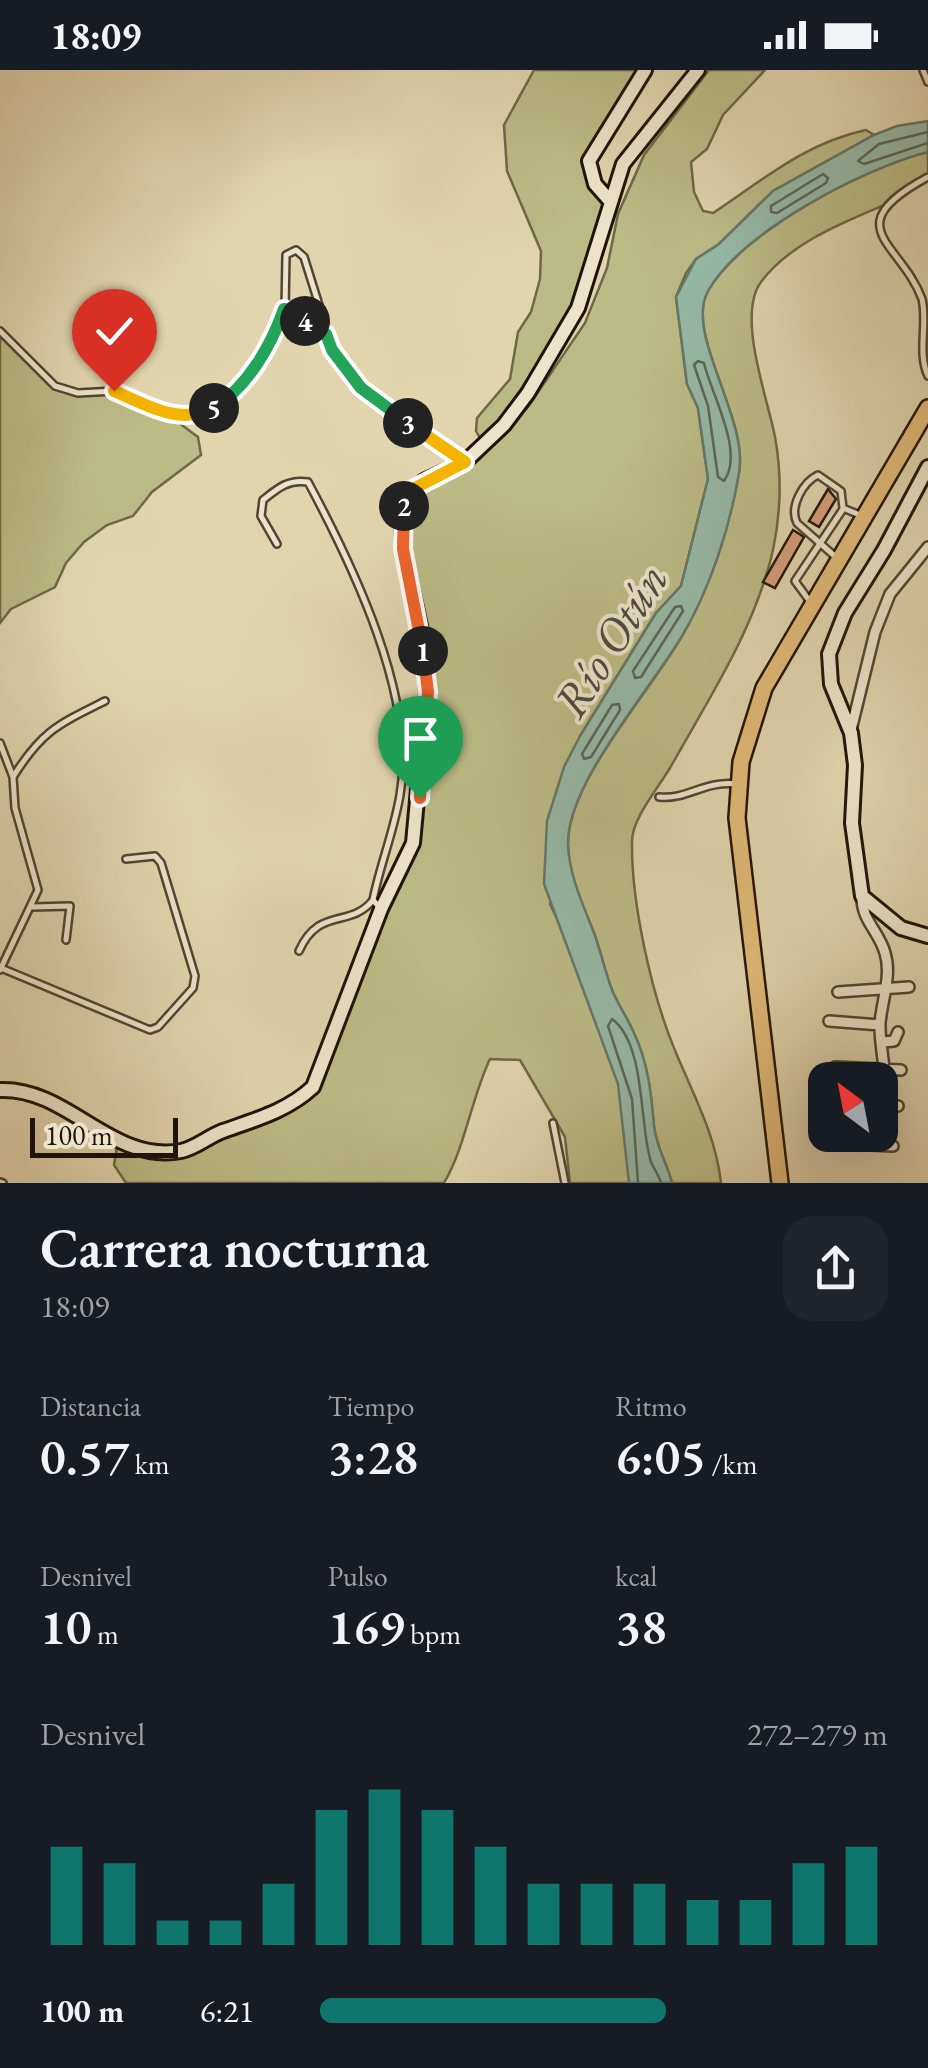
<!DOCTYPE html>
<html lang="es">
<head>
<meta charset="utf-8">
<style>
	:root { --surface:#171b24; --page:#20242c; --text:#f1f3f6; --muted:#9ea1a6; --accent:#0f766e }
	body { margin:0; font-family:"EB Garamond",serif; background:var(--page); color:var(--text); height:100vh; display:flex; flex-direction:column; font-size:38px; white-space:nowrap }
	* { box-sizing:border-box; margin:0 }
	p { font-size:32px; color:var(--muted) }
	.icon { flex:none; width:55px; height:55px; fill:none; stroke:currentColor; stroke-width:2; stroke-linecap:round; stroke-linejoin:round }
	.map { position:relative; height:1113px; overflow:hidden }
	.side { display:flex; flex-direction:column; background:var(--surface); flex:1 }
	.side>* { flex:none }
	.needle { width:65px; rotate:328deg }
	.fabs { position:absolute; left:808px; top:992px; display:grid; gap:20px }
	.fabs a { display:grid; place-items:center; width:90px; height:90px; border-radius:20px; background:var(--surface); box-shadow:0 10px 40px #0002; font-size:50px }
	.scale { position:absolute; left:30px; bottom:25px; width:148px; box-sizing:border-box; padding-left:10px; border:5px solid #20130b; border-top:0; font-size:28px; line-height:35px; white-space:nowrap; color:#20130b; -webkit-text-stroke:8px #ece4ca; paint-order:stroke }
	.pin { position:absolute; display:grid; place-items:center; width:85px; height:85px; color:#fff; margin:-102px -42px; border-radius:50% 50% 50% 0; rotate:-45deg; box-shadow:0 0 10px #0007 }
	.pin .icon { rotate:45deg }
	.km { position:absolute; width:50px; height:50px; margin:-25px; border-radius:50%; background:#222; color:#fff; font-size:28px; line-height:50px; text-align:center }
	.round { display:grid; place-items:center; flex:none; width:105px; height:105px; border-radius:30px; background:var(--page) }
	.overview { display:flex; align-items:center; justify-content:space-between; height:170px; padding:0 40px }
	h1 { font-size:55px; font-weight:600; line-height:75px }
	.figures { display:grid; grid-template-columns:repeat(3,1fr); gap:15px; height:170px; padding:10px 40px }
	.figures div { display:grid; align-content:center }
	.figures b { font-size:50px; font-weight:600 }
	.figures small { font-size:28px; font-weight:400 }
	.figures p { font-size:28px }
	.chart { height:280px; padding:20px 40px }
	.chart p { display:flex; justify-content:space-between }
	.chart svg { width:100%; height:180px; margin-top:10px; stroke:var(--accent); stroke-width:6 }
	ul { padding:0 40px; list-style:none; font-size:32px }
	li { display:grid; grid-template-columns:160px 120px 1fr; align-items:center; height:75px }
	li i { height:25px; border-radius:12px; background:var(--accent) }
	.status { display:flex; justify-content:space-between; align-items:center; height:70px; padding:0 50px; background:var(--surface); direction:ltr }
	.status svg { height:28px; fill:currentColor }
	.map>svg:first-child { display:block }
	.green { fill:#bbbb85; stroke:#6e6748; stroke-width:2.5 }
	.water { fill:#95b9a7; stroke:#667769; stroke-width:2.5 }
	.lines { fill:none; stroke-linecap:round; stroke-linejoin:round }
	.shore { stroke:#5a6659; stroke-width:2.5 }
	.building { fill:#d49e79; stroke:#20130b; stroke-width:2.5 }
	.service-casing { stroke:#504434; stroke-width:10 }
	.minor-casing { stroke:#504434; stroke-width:14 }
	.secondary-casing { stroke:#20130b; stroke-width:18 }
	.trunk-casing { stroke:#20130b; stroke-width:20 }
	.service { stroke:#ece4ca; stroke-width:5 }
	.minor { stroke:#ece4ca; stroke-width:9 }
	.secondary { stroke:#ece4ca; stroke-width:12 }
	.trunk { stroke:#e1ba77; stroke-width:15 }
	.split-1-casing { stroke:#fff; stroke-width:20 }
	.split-2-casing { stroke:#fff; stroke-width:20 }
	.split-3-casing { stroke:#fff; stroke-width:20 }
	.split-4-casing { stroke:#fff; stroke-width:20 }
	.split-5-casing { stroke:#fff; stroke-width:20 }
	.split-6-casing { stroke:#fff; stroke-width:20 }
	.split-1 { stroke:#f0652b; stroke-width:12 }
	.split-2 { stroke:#f0652b; stroke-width:12 }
	.split-3 { stroke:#f5b400; stroke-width:12 }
	.split-4 { stroke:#22a559; stroke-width:12 }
	.split-5 { stroke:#22a559; stroke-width:12 }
	.split-6 { stroke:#f5b400; stroke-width:12 }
	.labels { text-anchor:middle; stroke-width:8; stroke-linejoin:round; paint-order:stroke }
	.water-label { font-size:48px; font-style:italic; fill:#494d42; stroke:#ece4ca }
</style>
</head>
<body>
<div class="status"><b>18:09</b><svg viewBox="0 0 49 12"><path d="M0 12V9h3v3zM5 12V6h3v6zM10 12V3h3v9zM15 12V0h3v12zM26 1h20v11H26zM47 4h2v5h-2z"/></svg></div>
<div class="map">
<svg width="928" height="1113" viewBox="0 0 928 1113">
	<rect width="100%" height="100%" fill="#e2d5ae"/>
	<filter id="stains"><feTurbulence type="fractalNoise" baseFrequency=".002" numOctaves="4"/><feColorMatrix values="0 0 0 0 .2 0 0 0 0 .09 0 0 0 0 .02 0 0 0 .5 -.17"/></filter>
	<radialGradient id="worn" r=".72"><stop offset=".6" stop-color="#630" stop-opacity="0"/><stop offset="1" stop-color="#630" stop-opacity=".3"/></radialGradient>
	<path class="green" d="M534,0H645L589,90L610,131L560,274L484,375L476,361L477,348L510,309L518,262L531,242L540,209L541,181L507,101L504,55Z
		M709,0H765L723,45L707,79L691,92L694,122L703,141L713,143C763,110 805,73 866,60L874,65L773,121L719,174L696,189L686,203L676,227L687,314L698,338L708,409L681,516L656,543L580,666L550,834L629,998L651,1113H570L565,1067L520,990L490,989C471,1029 466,1075 444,1113H126L114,1095L118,1071L184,1080L313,1017L413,773L427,622L402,467L406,430L424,411L469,397L528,337L585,253L607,198L618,144L644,85Z
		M928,82V111C910,116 899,130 882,136C842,153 789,174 761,212C736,246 768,329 775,367C782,405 781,442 773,480C755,559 709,628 670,698C658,718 632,749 632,771C631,831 651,922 674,978C692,1022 716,1065 721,1113H672C667,1093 656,1077 654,1056C651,1022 648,992 633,961C627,947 618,935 612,920C605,902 601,882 594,863C582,834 570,808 568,776C565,714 652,620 682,566C710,517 729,458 739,403C749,348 684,263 708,221C741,162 864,98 928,82Z
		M0,261L55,316L78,323L114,321L167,344L198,367L201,385L152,422L133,446L107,455L84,472L66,493L55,517L11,539L0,553Z"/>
	<path class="water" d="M928,51V82C864,98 741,162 708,221C684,263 749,349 739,403C730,457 710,519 682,566C651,619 565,715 568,776C570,808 583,834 594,863C601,882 605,902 612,920C618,935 627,947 633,961C648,992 651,1022 654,1056C656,1077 667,1093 672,1113H629L618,1014L544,814L547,751L564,697L580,666L656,543L681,516L708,409L698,338L687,314L676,227L696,189L719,174L773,121L874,65L897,56Z"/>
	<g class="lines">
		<path class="shore" d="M928,62L879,74L858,91L864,94L928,73
			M823,104L828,108L826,113L777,143L771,142V136Z
			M698,291L704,293C711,324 745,382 724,411L718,407L708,336L694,295Z
			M675,537L681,536L683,541L641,607L635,608L633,601Z
			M619,634L620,640L591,687L584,689L582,684L612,635Z
			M638,1113L632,1029L608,956L612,949C646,974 639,1055 651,1092C654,1099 659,1105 661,1113"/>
	</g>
	<path class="building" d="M828,419L836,429L819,457L809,451Z
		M793,460L804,467L775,518L763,512Z"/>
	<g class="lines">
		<defs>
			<path id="service" d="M923,0L928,12
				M928,107C835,157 901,172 922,229C928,253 917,283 928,306
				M285,239L325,263
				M0,261L55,316L78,323L114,321L167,344L192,347L231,327L276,263L285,239L286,185L296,180L304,187L333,280L361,318L463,390
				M277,474L261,446L263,430C278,418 288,409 308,412C353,496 417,628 400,725C394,761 380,795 373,830
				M838,489L797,453C789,437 803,412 818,405L841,421L843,438L862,446
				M811,533L795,511L843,439
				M0,673L13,707L15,738L38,820L0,900
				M13,707C42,661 57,655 105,631
				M659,727C688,730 704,710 738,714
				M33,837L70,836L66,870
				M299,881C319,836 350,859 373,830L380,838
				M1,898L150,960L158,957L193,918L195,906L161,793L155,786L126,789
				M553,1053L565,1113
				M0,1112L3,1113"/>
			<path id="minor" d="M851,660L875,562L890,524L928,477
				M862,826C861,850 879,861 885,883C892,905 882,930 880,953C879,981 891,1011 880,1038
				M838,922L909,917
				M829,951L880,955
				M883,972L894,971L898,962
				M835,997L901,1000
				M880,1036H898
				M851,1074L893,1076"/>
			<path id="secondary" d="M610,131L595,114L589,91L645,0
				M928,397L884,480L845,543L829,584L831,614L851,663L855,695L852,753L862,826L901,858L928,866
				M0,1020C67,1017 112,1094 181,1081C196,1078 209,1066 223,1061C257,1049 287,1041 313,1017L381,839L413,773L427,622L422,565L403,479L402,445L406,428L424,411L465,392L504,355L528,323L578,238L623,94L698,0"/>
			<path id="trunk" d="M780,1113L737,748L741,692L764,618L928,338"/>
		</defs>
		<use href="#service" class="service-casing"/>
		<use href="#minor" class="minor-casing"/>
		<use href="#secondary" class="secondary-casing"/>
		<use href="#trunk" class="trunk-casing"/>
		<use href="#service" class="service"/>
		<use href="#minor" class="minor"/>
		<use href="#secondary" class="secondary"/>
		<use href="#trunk" class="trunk"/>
	</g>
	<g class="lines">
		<defs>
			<path id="split-1" d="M420,728L428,622L423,581"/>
			<path id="split-2" d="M404,436L403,479L423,581"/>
			<path id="split-3" d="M404,436L411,420L465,392L408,353"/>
			<path id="split-4" d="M305,251L326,264L332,280L361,318L408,353"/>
			<path id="split-5" d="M214,338C248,316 271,276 284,239L305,251"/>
			<path id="split-6" d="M114,321C147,335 179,356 214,338"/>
		</defs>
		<use href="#split-1" class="split-1-casing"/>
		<use href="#split-2" class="split-2-casing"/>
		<use href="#split-3" class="split-3-casing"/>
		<use href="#split-4" class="split-4-casing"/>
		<use href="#split-5" class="split-5-casing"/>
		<use href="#split-6" class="split-6-casing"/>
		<use href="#split-1" class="split-1"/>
		<use href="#split-2" class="split-2"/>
		<use href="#split-3" class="split-3"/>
		<use href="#split-4" class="split-4"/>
		<use href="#split-5" class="split-5"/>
		<use href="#split-6" class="split-6"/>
	</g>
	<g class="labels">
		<g class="water-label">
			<text transform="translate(610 570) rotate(-58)" y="17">Río Otún</text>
		</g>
	</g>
	<rect width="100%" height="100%" filter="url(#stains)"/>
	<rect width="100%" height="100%" fill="url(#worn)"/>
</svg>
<div class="fabs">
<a><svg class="needle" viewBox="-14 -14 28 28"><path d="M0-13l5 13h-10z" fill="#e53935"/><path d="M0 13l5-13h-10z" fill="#9ea1a6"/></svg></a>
</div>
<div class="scale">100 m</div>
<div class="pin" style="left:420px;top:728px;background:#1e9e55"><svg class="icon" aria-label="arrive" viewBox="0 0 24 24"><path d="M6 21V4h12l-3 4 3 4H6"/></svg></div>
<div class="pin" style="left:114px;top:321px;background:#d93025"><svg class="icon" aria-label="check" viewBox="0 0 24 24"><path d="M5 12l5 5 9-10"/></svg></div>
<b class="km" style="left:423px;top:581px">1</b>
<b class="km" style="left:404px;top:436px">2</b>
<b class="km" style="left:408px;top:353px">3</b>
<b class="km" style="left:305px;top:251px">4</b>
<b class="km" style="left:214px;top:338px">5</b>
</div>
<section class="side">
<div class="overview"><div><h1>Carrera nocturna</h1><p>18:09</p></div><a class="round"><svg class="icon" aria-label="share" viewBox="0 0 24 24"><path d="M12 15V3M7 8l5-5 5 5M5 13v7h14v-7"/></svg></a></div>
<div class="figures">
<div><p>Distancia</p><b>0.57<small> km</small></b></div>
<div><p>Tiempo</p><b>3:28</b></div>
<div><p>Ritmo</p><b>6:05<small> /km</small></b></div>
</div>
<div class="figures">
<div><p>Desnivel</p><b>10<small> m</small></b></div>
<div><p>Pulso</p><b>169<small> bpm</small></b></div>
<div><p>kcal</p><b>38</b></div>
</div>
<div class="chart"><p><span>Desnivel</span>272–279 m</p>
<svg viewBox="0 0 160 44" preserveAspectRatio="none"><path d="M5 44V20M15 44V24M25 44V38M35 44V38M45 44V29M55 44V11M65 44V6M75 44V11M85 44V20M95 44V29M105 44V29M115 44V29M125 44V33M135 44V33M145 44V24M155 44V20"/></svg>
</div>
<ul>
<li><b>100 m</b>6:21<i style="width:61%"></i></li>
</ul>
</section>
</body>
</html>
